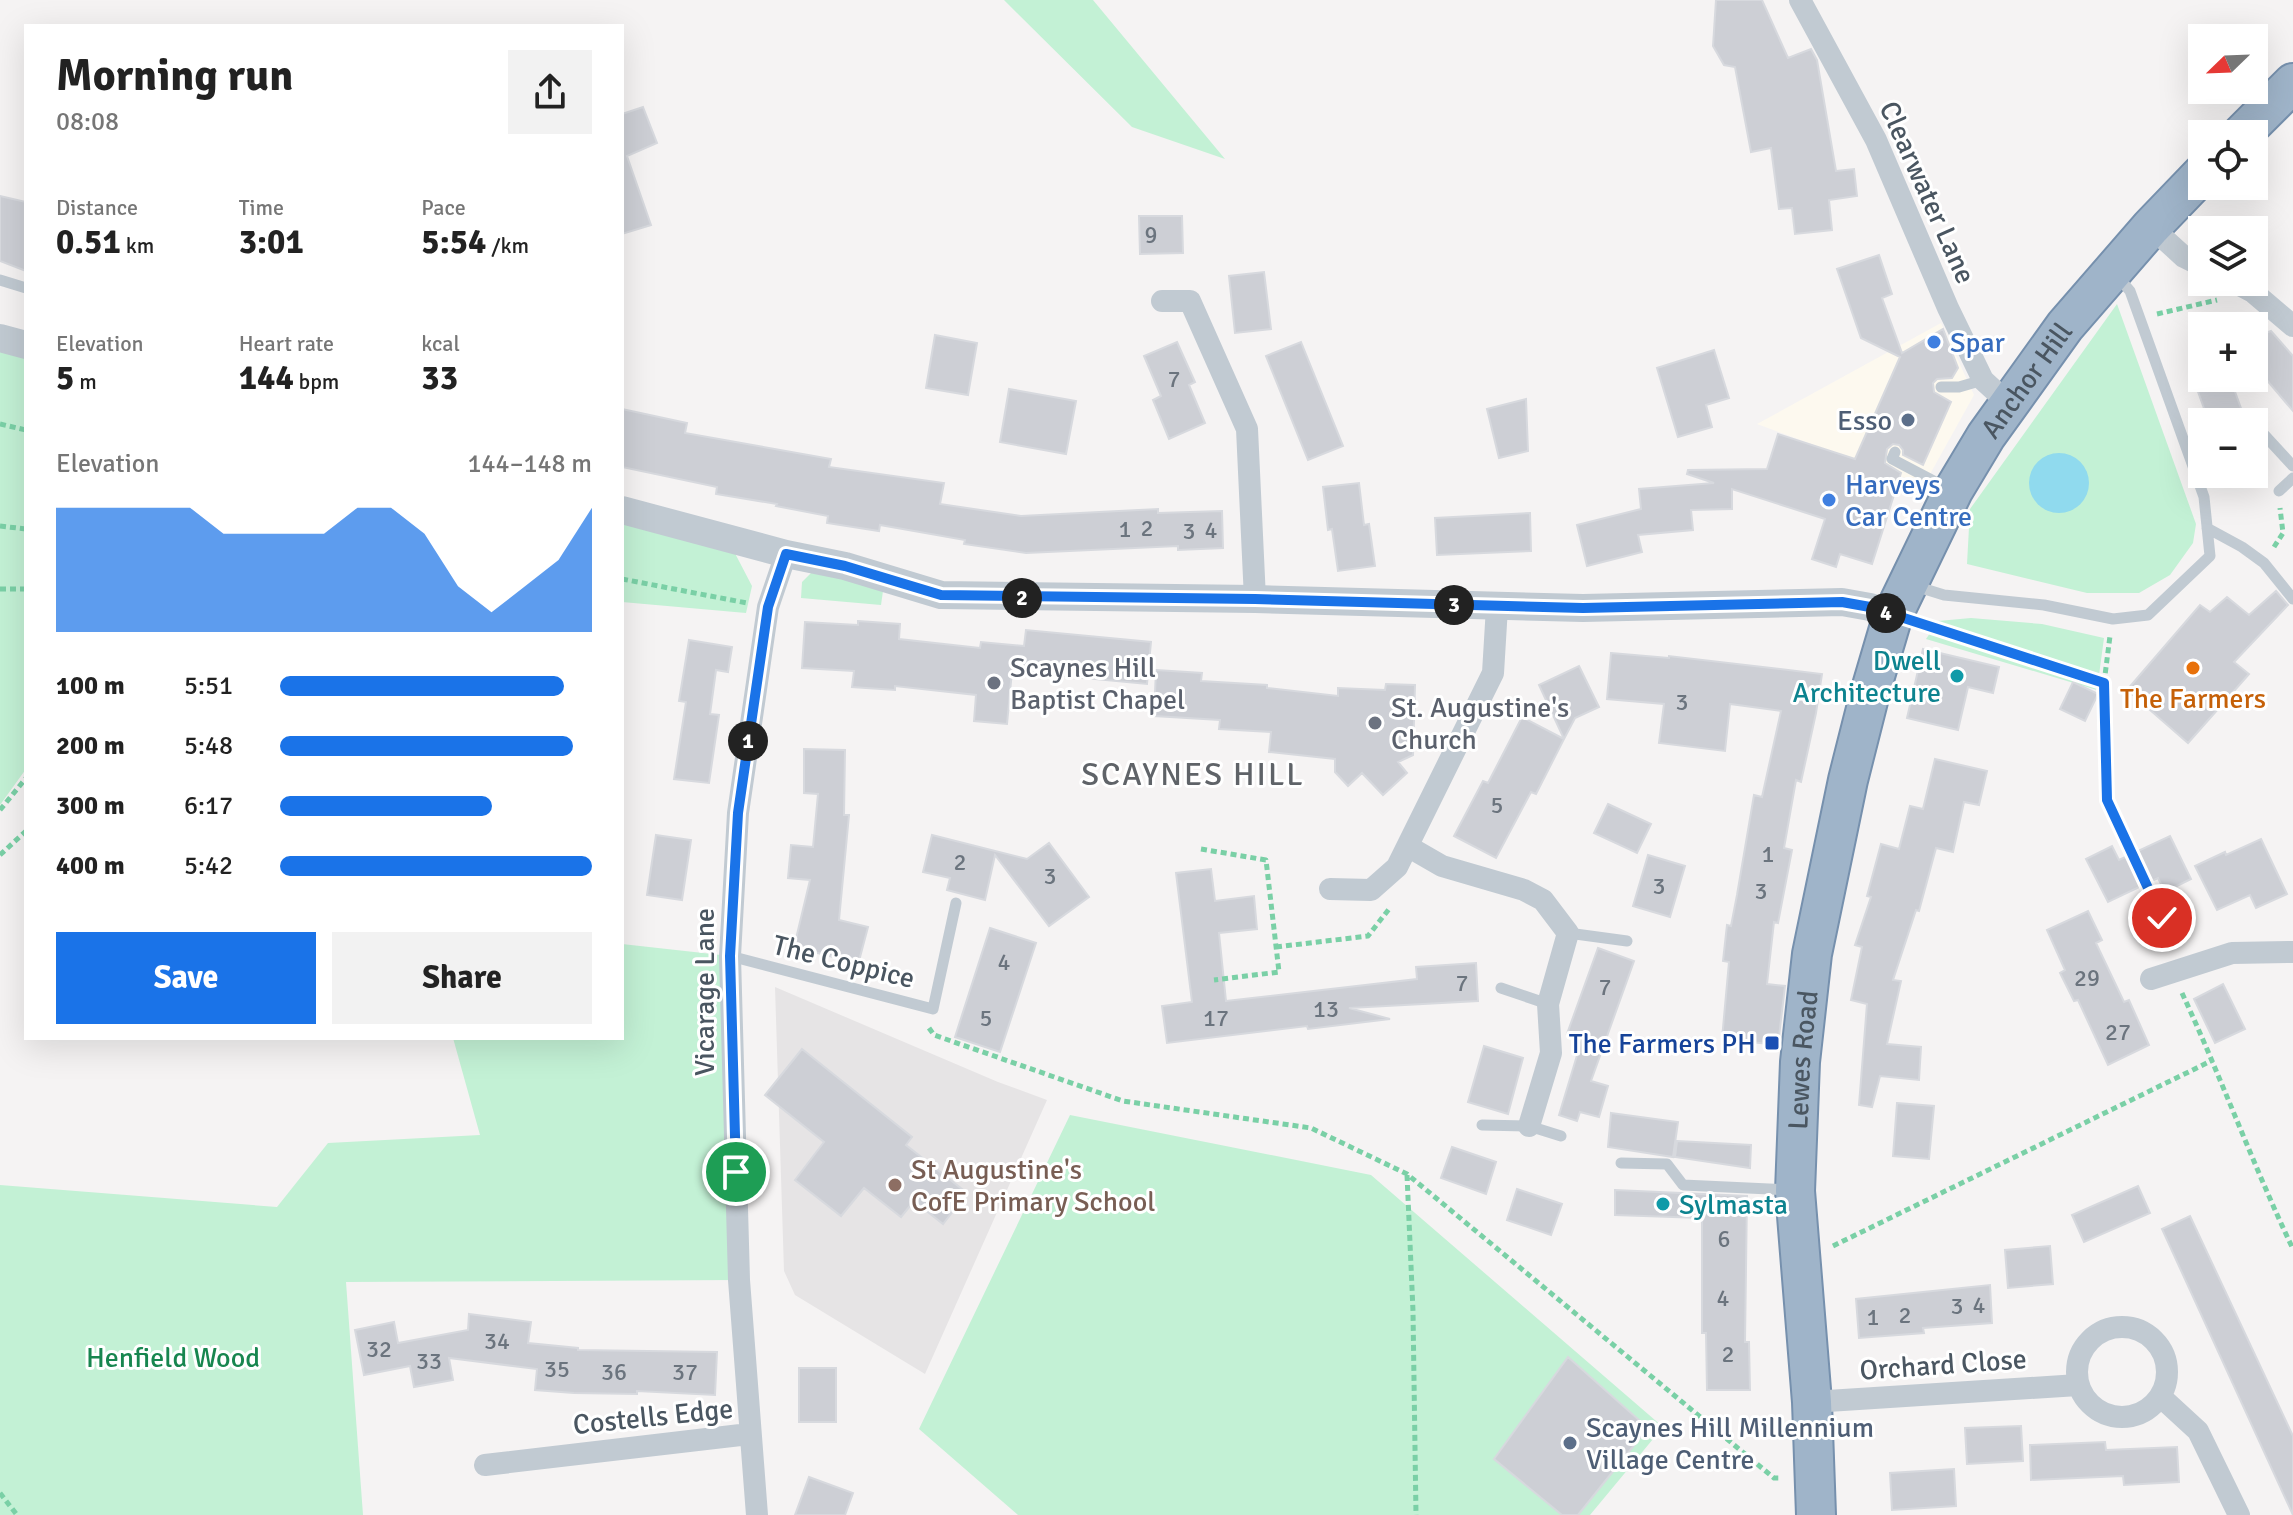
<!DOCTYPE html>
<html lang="en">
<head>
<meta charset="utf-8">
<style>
	:root { --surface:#fff; --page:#f2f2f2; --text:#222; --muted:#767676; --accent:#1a73e8 }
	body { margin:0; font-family:Signika,sans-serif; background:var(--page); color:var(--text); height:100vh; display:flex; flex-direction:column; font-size:30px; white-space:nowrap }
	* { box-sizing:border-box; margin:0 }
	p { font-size:26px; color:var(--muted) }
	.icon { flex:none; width:44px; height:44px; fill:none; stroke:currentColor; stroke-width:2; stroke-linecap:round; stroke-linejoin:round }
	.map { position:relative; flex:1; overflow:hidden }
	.drawer { position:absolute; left:24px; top:24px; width:600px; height:1016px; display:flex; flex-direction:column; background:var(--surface); border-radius:0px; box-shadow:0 8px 32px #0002 }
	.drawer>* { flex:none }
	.needle { width:52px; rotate:247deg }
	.tools { position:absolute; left:2188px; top:24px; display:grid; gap:16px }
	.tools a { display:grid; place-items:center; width:80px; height:80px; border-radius:0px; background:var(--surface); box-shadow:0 8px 32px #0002; font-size:40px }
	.pin { position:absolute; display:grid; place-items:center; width:68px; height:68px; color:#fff; margin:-34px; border:4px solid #fff; border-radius:50%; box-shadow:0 2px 8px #0007 }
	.km { position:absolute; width:40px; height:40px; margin:-20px; border-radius:50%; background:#222; color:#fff; font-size:22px; line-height:40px; text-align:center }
	.round { display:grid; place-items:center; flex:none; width:84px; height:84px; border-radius:0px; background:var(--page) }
	.overview { display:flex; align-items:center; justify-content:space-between; height:136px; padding:0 32px }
	h1 { font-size:44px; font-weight:700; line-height:60px }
	.figures { display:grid; grid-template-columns:repeat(3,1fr); gap:12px; height:136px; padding:8px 32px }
	.figures div { display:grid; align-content:center }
	.figures b { font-size:34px; font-weight:700 }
	.figures small { font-size:22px; font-weight:400 }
	.figures p { font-size:22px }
	.chart { height:224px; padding:16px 32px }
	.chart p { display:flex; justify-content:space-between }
	.chart svg { width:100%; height:144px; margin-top:8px; fill:var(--accent); opacity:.7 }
	.primary-button { display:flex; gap:16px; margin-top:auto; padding:16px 32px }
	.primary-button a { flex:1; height:92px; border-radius:0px; background:var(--accent); color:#fff; font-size:32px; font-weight:700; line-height:92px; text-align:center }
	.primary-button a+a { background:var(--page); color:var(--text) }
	ul { padding:0 32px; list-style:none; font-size:26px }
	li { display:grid; grid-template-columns:128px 96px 1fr; align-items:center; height:60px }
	li i { height:20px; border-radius:10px; background:var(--accent) }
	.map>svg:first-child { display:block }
	.commercial { fill:#fdf9ef }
	.education { fill:#e6e4e5 }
	.green { fill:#c3f1d5 }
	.water { fill:#90daee }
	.building { fill:#cdcfd5; stroke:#d7d9de; stroke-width:2 }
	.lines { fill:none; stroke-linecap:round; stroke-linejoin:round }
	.trunk-casing { stroke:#7690ad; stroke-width:42 }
	.path { stroke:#7ad0a6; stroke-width:5; stroke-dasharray:6 4; stroke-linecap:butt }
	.service { stroke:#c1cad2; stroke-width:11 }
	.minor { stroke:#c1cad2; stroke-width:22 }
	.tertiary { stroke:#c1cad2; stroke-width:28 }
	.trunk { stroke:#9fb4c9; stroke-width:38 }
	.route-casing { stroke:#fff; stroke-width:16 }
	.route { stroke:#1a73e8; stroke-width:10 }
	.shop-dot { fill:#3f7fe0; stroke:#fff; stroke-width:3 }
	.service-dot { fill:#5c6f8a; stroke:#fff; stroke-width:3 }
	.food-dot { fill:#e8710a; stroke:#fff; stroke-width:3 }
	.culture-dot { fill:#0f9aa8; stroke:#fff; stroke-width:3 }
	.worship-dot { fill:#6b7280; stroke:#fff; stroke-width:3 }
	.transit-dot { fill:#1a4fb4; stroke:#fff; stroke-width:3 }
	.education-dot { fill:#8d6e63; stroke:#fff; stroke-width:3 }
	.labels { text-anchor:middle; stroke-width:6; stroke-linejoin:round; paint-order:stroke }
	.number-label { font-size:24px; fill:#6b747e }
	.street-label { font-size:28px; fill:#4a5661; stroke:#fff }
	.shop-label { font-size:28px; fill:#366cbe; stroke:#fff; text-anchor:start }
	.service-label { font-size:28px; fill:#4e5e75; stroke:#fff; text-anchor:end }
	.culture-label { font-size:28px; fill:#0d838f; stroke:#fff; text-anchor:end }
	.worship-label { font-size:28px; fill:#5b616d; stroke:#fff; text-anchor:start }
	.food-label { font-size:28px; fill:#c56008; stroke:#fff }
	.transit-label { font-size:28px; fill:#164399; stroke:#fff; text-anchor:end }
	.education-label { font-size:28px; fill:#785e54; stroke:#fff; text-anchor:start }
	.park-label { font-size:28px; fill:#17864f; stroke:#fff }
	.quarter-label { font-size:32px; letter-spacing:2px; fill:#5f6368; stroke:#fff }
</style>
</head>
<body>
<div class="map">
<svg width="2293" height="1515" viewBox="0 0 2293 1515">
	<rect width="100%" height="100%" fill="#f5f3f3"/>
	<path class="commercial" d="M1941,323L1974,395L1924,485L1757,424Z"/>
	<path class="education" d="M775,987L998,1082L1047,1100L925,1374L795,1295L784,1271Z"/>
	<path class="green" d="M1004,0H1093L1225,159L1132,127Z
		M2117,304L2196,524L2193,543L2170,575L2139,593H2087L1967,564L1970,509Z
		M0,338L26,345V769L0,805Z
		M622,511L727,538L752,586L746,613L622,602Z
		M811,573L885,577L881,605L801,598L802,582Z
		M1971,618L2042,624L2104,638L2097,690L1926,639L1938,621Z
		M622,944L730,956L739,1280L346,1282L363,1515H0V1185L277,1207L328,1143L480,1135L453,1038H622Z
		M1070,1115L1371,1175L1663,1427L1590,1515H1018L919,1429Z"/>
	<path class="water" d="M2029 483a30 30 0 1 1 60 0a30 30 0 1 1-60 0Z"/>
	<path class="building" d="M1716,0H1762L1788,58L1811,49L1817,60L1836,171L1854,169L1857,196L1829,200L1832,230L1795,234L1792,208L1779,209L1771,148L1751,152L1735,67L1724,65L1713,46Z
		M643,107L657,143L627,156L651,225L622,234V114Z
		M0,196L26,202V271L0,261Z
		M1139,216H1182L1183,253L1140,254Z
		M1879,255L1892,294L1882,298L1902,353L1943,329L1958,368L1952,378L1937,379L1933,383L1934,392L1951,402L1923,465L1903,455V450L1899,445L1893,444L1887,449L1885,463L1901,473L1872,564L1840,554L1836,567L1812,559L1825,519L1732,489V509L1691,510L1693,530L1638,535L1642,552L1587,566L1577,525L1641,509L1639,489L1714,483L1687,474L1688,470L1767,469L1778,434L1855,459L1900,357L1861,338L1837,269Z
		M1264,272L1271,329L1235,333L1229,276Z
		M2271,331L2293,356V411L2254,365V337Z
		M935,335L977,343L968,395L926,388Z
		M1177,342L1195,382L1189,385L1205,423L1169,439L1153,400L1161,396L1144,356Z
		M1301,342L1343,446L1308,460L1266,356Z
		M1714,350L1729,398L1706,405L1712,427L1678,437L1657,368Z
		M2193,378H2230L2246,422H2209Z
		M1009,389L1076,401L1066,454L1000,442Z
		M1526,399L1528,451L1499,458L1487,409Z
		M622,409L687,423L685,433L831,459L829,467L944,483L940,504L1021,516L1158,509V513L1222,511L1223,548L1178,550V546L1026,553L964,544L965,540L880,525L879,531L827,523L828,516L776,506L777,504L716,494L717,487L622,467Z
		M1359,483L1364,525L1369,524L1375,566L1338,571L1332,529L1328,530L1323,487Z
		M1530,513L1531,551L1437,555L1435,518Z
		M2276,591L2288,605L2234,662L2249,674L2188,743L2127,690L2200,605L2210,612L2227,597L2249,615Z
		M858,621L900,624L899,639L980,648L981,642L1024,646L1026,630L1151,642L1147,684L1012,671L1007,724L974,721L976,695L895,686V690L852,687L854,671L802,668L805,622L858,625Z
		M689,640L732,647L728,672L716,670L710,714L719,715L709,783L674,779L686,702L679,701Z
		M1923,649L1999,667L1993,693L1968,687L1958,730L1907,718Z
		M1611,653L1669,658V656L1822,674L1816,713L1801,782L1796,780L1784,848L1792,850L1778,923L1774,922L1767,984L1785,986L1778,1045L1722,1039L1729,962L1723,961L1727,925L1731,926L1737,895L1754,795L1762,797L1781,711L1730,704L1725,751L1659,743L1664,704L1607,699Z
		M1579,666L1599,707L1575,718L1564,739L1539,685Z
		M1156,670L1202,673L1201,681L1267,685V688L1338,696V688L1385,690L1386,684L1415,685L1413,755L1398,762L1407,773L1383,795L1362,773L1348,786L1335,772V759L1269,752L1271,732L1219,729L1220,720L1154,716Z
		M2073,682L2098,694L2085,721L2060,709Z
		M1522,717L1564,739L1536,794L1531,792L1496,858L1454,836L1483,781L1488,783Z
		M804,749L845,750L844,815H849L839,920L868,927L859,961L842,956L841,959L794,947L810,880L788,878L791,845L813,847L818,794L804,793Z
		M1935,759L1987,771L1979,805L1964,802L1953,852L1936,848L1919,911L1916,910L1893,980L1901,981L1887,1044L1921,1047L1919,1080L1880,1076L1872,1107L1859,1105L1867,1004L1851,1000L1862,947L1855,945L1871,897L1867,896L1881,844L1899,849L1910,806L1923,809Z
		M1608,804L1651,824L1637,853L1594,833Z
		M656,835L691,840L682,900L647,895Z
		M932,835L1027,859L1049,843L1089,897L1049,926L995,855L985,900L947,890L950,878L923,872Z
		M2170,836L2191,879L2165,892L2158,878L2108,902L2086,859L2112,846L2119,860Z
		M2261,839L2287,894L2256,908L2250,895L2217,910L2195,866L2225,852L2226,855Z
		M1648,855L1685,866L1670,917L1633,906Z
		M1211,869L1215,901L1254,896L1257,929L1219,933L1226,1001L1417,979L1416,967L1476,963L1478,1001L1349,1008L1390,1019L1308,1029L1307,1026L1167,1043L1162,1006L1192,1002L1176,873Z
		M2088,911L2102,940L2096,943L2124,1002L2129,1000L2149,1045L2108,1065L2078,1000L2074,1001L2060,973L2065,970L2047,930Z
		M990,928L1036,943L1000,1052L955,1037Z
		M1598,948L1634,961L1591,1081L1608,1086L1599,1117L1580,1112L1577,1121L1559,1115L1582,1039L1567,1034Z
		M2223,984L2245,1029L2215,1043L2194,999Z
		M1484,1046L1523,1058L1508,1114L1468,1102Z
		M802,1049L912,1137L906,1145L967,1193L943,1224L914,1201L901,1217L864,1188L841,1216L795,1180L824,1142L765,1095Z
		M1897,1103L1934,1106L1929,1159L1893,1156Z
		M1611,1113L1678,1122L1673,1157L1608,1147Z
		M1677,1141L1751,1145L1750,1168L1675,1157Z
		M1452,1147L1496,1162L1486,1194L1441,1178Z
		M2138,1186L2150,1213L2084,1242L2072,1215Z
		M1517,1189L1562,1204L1551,1235L1507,1220Z
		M1615,1190L1747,1196L1745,1342H1749L1750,1390H1707L1706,1333H1702V1218L1615,1215Z
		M2190,1216L2293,1436V1515L2162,1229Z
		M2050,1246L2053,1284L2008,1288L2005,1250Z
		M1990,1285L1992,1323L1923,1328L1924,1333L1859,1338L1856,1299Z
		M469,1314L531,1322L528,1343L578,1348V1350L717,1352L715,1395L637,1391V1394L574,1393L535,1390L537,1369L449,1358L453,1380L414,1387L410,1366L364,1375L355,1330L394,1322L398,1343L468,1330Z
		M1568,1357L1648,1428L1578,1515H1562L1494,1459Z
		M799,1368H836V1422H799Z
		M2021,1426L2023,1461L1967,1464L1965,1428Z
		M2105,1442L2106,1450L2177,1447L2179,1482L2124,1485L2123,1476L2031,1480L2030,1445Z
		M1954,1469L1956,1506L1892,1510L1890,1473Z
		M809,1477L853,1493L845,1515H795Z"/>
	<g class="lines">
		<defs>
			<g id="trunk">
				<path d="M2242,134L2293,83"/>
				<path id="s1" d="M1816,1515L1812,1402L1795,1191L1800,1062L1812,954L1848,780L1870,693L1893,615L1953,491L1986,436L2065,326L2151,227L2202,174"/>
			</g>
		</defs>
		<use href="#trunk" class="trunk-casing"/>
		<path class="path" d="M2157,314L2217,300
			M0,424L26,430
			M0,526L26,529
			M2274,547L2283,533L2280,508
			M622,579L747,603
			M0,589H26
			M1923,625L2104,683L2107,800L2162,918L2168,949
			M2104,683L2110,636
			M0,810L26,778
			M1201,849L1266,860L1279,972L1214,980
			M0,855L26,831
			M1276,947L1368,936L1389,909
			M2182,993C2221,1077 2253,1165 2293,1249
			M929,1028L934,1035L1123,1101L1311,1128L1407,1174L1774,1478H1781
			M1407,1175L1413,1311L1416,1515
			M1833,1246L2213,1060
			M0,1493L17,1515"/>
		<path class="service" d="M0,280L26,288
			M1941,387H1959L1983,380
			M2258,428L2293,466
			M1895,452L1892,459L1949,489
			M2279,491L2293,478
			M2207,528L2242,547L2264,563L2293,599
			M1915,586L1944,595L2044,605L2113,619L2148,615L2210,556L2204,497L2130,291L2118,277
			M1568,933L1627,941
			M730,956L933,1009L956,903
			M1501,988L1548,1004
			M1482,1125L1529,1126L1561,1136
			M1621,1163L1667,1164L1683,1185L1791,1190"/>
		<path class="minor" d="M1800,0L1876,140L1948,308L1983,380L2008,403
			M2151,227L2184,257L2202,266
			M2234,282L2253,292L2293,326
			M1162,301H1190L1247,429L1255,599
			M1409,847L1442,866L1524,890L1543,900L1568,933L1548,1004L1551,1053L1529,1126
			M1330,889L1371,890L1397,867L1493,673L1497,607
			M2151,979L2232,953L2293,952
			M2077 1372a45 45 0 1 1 90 0a45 45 0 1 1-90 0Z
			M2161,1397L2198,1431L2239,1515
			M1812,1402L2078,1385
			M485,1465L749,1434
			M757,1515L739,1280L730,956L738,813L768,607L786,554"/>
		<path class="tertiary" d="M0,338L26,345
			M622,510L786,554L845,566L941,595L1255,599L1583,608L1842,602L1870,607L1893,615"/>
		<use href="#trunk" class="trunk"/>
	</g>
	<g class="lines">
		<defs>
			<path id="route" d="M736,1172L730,956L738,813L768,607L786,554L845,566L941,595L1255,599L1583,608L1842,602L1870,607L2104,683L2107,800L2162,918"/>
		</defs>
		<use href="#route" class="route-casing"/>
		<use href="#route" class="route"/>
	</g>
	<g class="shop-dot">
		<circle cx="1934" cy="342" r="8"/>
		<circle cx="1829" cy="500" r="8"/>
	</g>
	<g class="service-dot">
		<circle cx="1908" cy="420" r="8"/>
		<circle cx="1570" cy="1443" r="8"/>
	</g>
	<circle class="food-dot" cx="2193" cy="668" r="8"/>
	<g class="culture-dot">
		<circle cx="1957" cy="676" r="8"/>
		<circle cx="1663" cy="1204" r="8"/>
	</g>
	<g class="worship-dot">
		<circle cx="994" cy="683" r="8"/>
		<circle cx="1375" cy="723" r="8"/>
	</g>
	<rect class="transit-dot" x="1764" y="1035" width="16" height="16" rx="4"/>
	<circle class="education-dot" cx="895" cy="1185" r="8"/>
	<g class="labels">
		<g class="number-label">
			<text x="1151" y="243">9</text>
			<text x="1174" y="387">7</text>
			<text x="1147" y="536">2</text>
			<text x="1125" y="537">1</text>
			<text x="1211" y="538">4</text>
			<text x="1189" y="539">3</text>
			<text x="1682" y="710">3</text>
			<text x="1497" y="813">5</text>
			<text x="1768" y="862">1</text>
			<text x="960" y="870">2</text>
			<text x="1050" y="884">3</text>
			<text x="1659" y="894">3</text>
			<text x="1761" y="899">3</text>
			<text x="1004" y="970">4</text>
			<text x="2087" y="986">29</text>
			<text x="1462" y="991">7</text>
			<text x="1605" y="995">7</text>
			<text x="1326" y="1017">13</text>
			<text x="986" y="1026">5</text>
			<text x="1216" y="1026">17</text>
			<text x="2118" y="1040">27</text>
			<text x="1724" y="1247">6</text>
			<text x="1723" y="1306">4</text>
			<text x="1979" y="1313">4</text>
			<text x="1957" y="1314">3</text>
			<text x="1905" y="1323">2</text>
			<text x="1873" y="1325">1</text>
			<text x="497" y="1349">34</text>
			<text x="379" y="1357">32</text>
			<text x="1728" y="1362">2</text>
			<text x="429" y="1369">33</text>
			<text x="557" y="1377">35</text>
			<text x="614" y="1380">36</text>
			<text x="685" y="1380">37</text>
		</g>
		<g class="street-label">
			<text transform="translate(1928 192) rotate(66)" y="10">Clearwater Lane</text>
			<text dy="10" stroke="none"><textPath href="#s1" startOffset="1182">Anchor Hill</textPath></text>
			<text transform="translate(844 961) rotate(14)" y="10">The Coppice</text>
			<text transform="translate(704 992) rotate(-90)" y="10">Vicarage Lane</text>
			<text dy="10" stroke="none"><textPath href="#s1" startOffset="456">Lewes Road</textPath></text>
			<text transform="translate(1943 1364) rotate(-4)" y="10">Orchard Close</text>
			<text transform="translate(653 1416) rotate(-6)" y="10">Costells Edge</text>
		</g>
		<g class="shop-label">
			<text x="1950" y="352">Spar</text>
			<text x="1845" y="494">Harveys<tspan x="1845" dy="32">Car Centre</tspan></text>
		</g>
		<g class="service-label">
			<text x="1892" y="430">Esso</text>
			<text x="1586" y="1437" text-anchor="start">Scaynes Hill Millennium<tspan x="1586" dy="32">Village Centre</tspan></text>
		</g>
		<g class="culture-label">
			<text x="1941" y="670">Dwell<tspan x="1941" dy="32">Architecture</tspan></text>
			<text x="1679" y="1214" text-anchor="start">Sylmasta</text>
		</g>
		<g class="worship-label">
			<text x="1010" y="677">Scaynes Hill<tspan x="1010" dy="32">Baptist Chapel</tspan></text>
			<text x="1391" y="717">St. Augustine's<tspan x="1391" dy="32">Church</tspan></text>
		</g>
		<g class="food-label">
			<text x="2193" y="708">The Farmers</text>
		</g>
		<g class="transit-label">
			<text x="1756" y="1053">The Farmers PH</text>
		</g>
		<g class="education-label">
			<text x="911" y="1179">St Augustine's<tspan x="911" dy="32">CofE Primary School</tspan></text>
		</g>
		<g class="park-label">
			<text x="173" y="1367">Henfield Wood</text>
		</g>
		<g class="quarter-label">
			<text x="1193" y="785">SCAYNES HILL</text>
		</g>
	</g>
</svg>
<div class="tools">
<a><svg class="needle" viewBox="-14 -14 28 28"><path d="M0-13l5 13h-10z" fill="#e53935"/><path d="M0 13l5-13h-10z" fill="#767676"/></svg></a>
<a><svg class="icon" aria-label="locate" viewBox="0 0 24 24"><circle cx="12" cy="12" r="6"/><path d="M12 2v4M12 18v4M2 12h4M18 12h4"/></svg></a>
<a><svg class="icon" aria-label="layers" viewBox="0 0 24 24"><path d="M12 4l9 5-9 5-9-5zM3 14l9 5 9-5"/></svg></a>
<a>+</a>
<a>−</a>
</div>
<div class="pin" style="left:736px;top:1172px;background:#1e9e55"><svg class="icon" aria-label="arrive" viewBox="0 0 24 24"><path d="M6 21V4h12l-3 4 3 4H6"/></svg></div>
<div class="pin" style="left:2162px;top:918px;background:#d93025"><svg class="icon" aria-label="check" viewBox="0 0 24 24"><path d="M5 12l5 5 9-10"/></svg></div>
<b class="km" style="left:748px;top:741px">1</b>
<b class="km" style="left:1022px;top:598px">2</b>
<b class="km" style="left:1454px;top:605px">3</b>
<b class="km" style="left:1886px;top:613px">4</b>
<section class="drawer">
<div class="overview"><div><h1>Morning run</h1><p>08:08</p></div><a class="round"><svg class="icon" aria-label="share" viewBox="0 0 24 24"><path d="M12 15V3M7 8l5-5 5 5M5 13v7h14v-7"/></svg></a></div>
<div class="figures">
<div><p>Distance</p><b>0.51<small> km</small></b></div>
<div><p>Time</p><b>3:01</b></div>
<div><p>Pace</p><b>5:54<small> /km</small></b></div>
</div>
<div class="figures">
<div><p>Elevation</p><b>5<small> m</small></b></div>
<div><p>Heart rate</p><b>144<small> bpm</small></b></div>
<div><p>kcal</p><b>33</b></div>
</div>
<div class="chart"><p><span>Elevation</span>144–148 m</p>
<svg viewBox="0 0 160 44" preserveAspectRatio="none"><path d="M0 44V6L10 6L20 6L30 6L40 6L50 14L60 14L70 14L80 14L90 6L100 6L110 14L120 30L130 38L140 30L150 22L160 6V44z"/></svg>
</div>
<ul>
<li><b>100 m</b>5:51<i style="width:91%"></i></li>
<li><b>200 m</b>5:48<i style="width:94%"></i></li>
<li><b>300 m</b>6:17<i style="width:68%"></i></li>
<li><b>400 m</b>5:42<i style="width:100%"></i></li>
</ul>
<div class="primary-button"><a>Save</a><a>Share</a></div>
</section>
</div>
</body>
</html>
